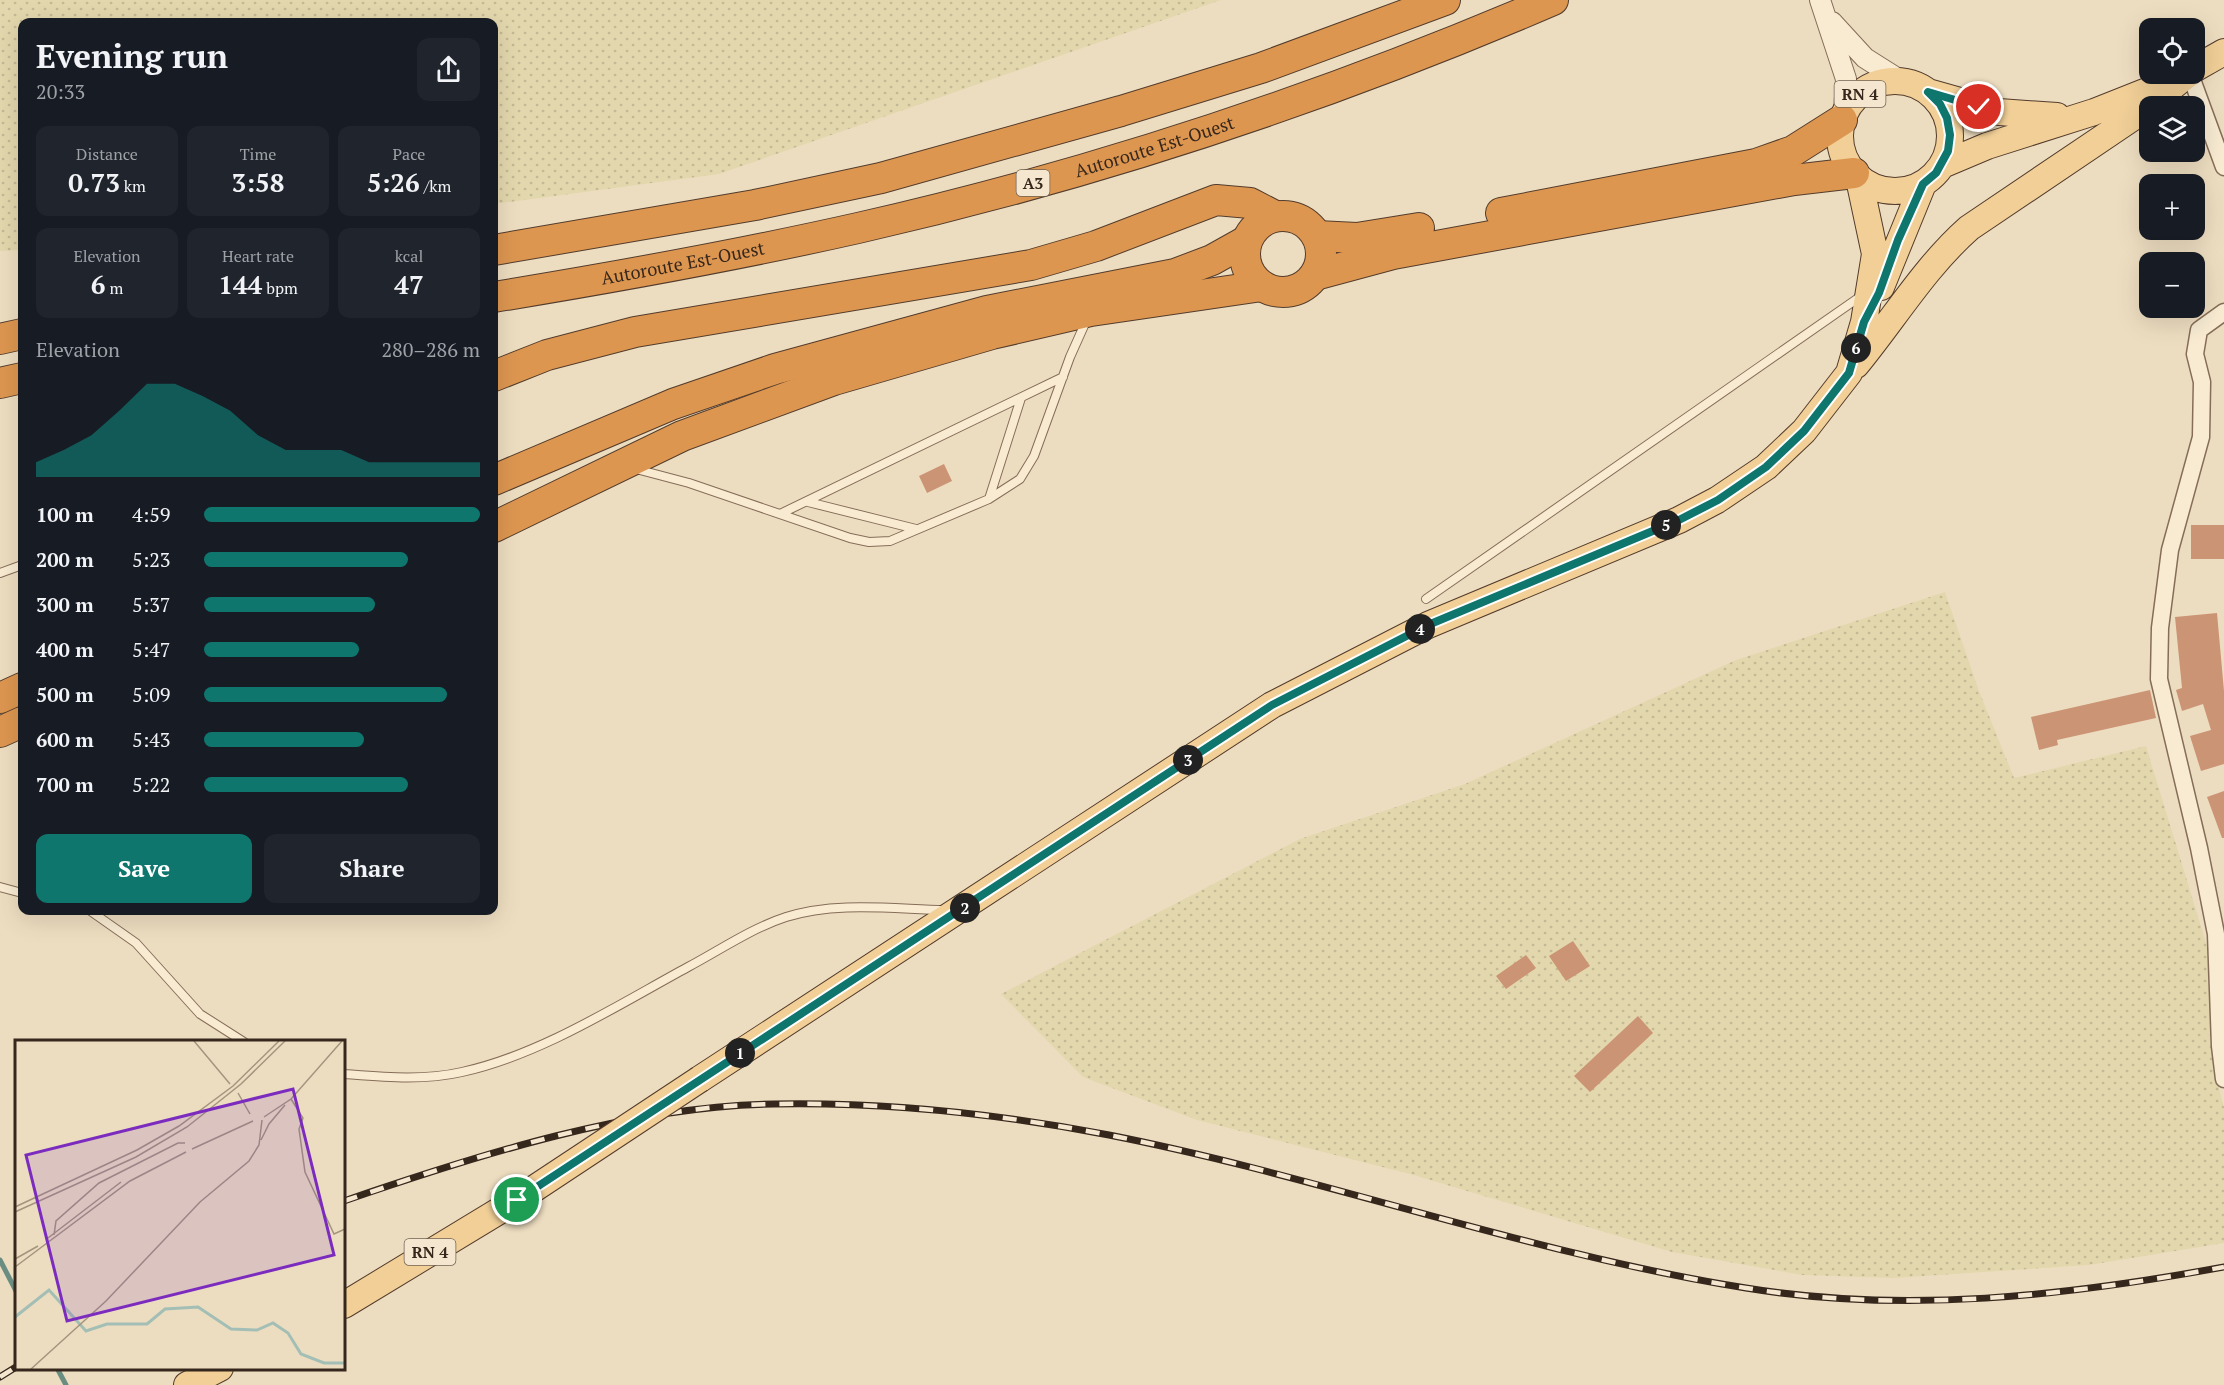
<!DOCTYPE html>
<html lang="en">
<head>
<meta charset="utf-8">
<style>
	:root { --surface:#171b24; --page:#20242c; --text:#f1f3f6; --muted:#9ea1a6; --accent:#0f766e }
	body { margin:0; font-family:"PT Serif",serif; background:var(--page); color:var(--text); height:100vh; display:flex; flex-direction:column; font-size:22px; white-space:nowrap }
	* { box-sizing:border-box; margin:0 }
	p { font-size:20px; color:var(--muted) }
	.icon { flex:none; width:33px; height:33px; fill:none; stroke:currentColor; stroke-width:2; stroke-linecap:round; stroke-linejoin:round }
	.map { position:relative; flex:1; overflow:hidden }
	.details { position:absolute; left:18px; top:18px; width:480px; height:897px; display:flex; flex-direction:column; background:var(--surface); border-radius:12px; box-shadow:0 6px 24px #0002 }
	.details>* { flex:none }
	.tools { position:absolute; left:2139px; top:18px; display:grid; gap:12px }
	.tools a { display:grid; place-items:center; width:66px; height:66px; border-radius:12px; background:var(--surface); box-shadow:0 6px 24px #0002; font-size:30px }
	.pin { position:absolute; display:grid; place-items:center; width:51px; height:51px; color:#fff; margin:-26px; border:3px solid #fff; border-radius:50%; box-shadow:0 2px 6px #0007 }
	.km { position:absolute; width:30px; height:30px; margin:-15px; border-radius:50%; background:#222; color:#fff; font-size:16px; line-height:30px; text-align:center }
	.round { display:grid; place-items:center; flex:none; width:63px; height:63px; border-radius:12px; background:var(--page) }
	.head { display:flex; align-items:center; justify-content:space-between; height:102px; padding:0 18px }
	h1 { font-size:33px; font-weight:700; line-height:45px }
	.metrics { display:grid; grid-template-columns:repeat(3,1fr); gap:9px; height:102px; padding:6px 18px }
	.metrics div { display:grid; align-content:center; border-radius:12px; background:var(--page); text-align:center }
	.metrics b { font-size:26px; font-weight:700 }
	.metrics small { font-size:16px; font-weight:400 }
	.metrics p { font-size:16px }
	.chart { height:168px; padding:12px 18px }
	.chart p { display:flex; justify-content:space-between }
	.chart svg { width:100%; height:108px; margin-top:6px; fill:var(--accent); opacity:.7 }
	.cta { display:flex; gap:12px; margin-top:auto; padding:12px 18px }
	.cta a { flex:1; height:69px; border-radius:12px; background:var(--accent); color:#fff; font-size:24px; font-weight:700; line-height:69px; text-align:center }
	.cta a+a { background:var(--page); color:var(--text) }
	ul { padding:0 18px; list-style:none; font-size:20px }
	li { display:grid; grid-template-columns:96px 72px 1fr; align-items:center; height:45px }
	li i { height:15px; border-radius:8px; background:var(--accent) }
	.map>svg:first-child { display:block }
	.farmland { fill:url(#farmland-dots) }
	.lines { fill:none; stroke-linecap:round; stroke-linejoin:round }
	.stream { stroke:#6a8d82; stroke-width:5 }
	.building { fill:#cb9475 }
	.service-casing { stroke:#866d58; stroke-width:10 }
	.minor-casing { stroke:#866d58; stroke-width:19 }
	.tertiary-casing { stroke:#866d58; stroke-width:22 }
	.primary-casing { stroke:#533c2c; stroke-width:28 }
	.motorway-casing { stroke:#533c2c; stroke-width:32 }
	.service { stroke:#f8ebd2; stroke-width:8 }
	.minor { stroke:#f8ebd2; stroke-width:16 }
	.tertiary { stroke:#f8ebd2; stroke-width:20 }
	.primary { stroke:#f1cf97; stroke-width:26 }
	.motorway { stroke:#dd9650; stroke-width:30 }
	.rail-casing { stroke:#36271c; stroke-width:7 }
	.rail { stroke:#f5e7cf; stroke-width:4.5; stroke-dasharray:14; stroke-linecap:butt }
	.primary-bridge-casing { stroke:#533c2c; stroke-width:28; stroke-linecap:butt }
	.primary-bridge { stroke:#f1cf97; stroke-width:26 }
	.route-casing { stroke:#fff; stroke-width:12 }
	.route { stroke:#0f766e; stroke-width:8 }
	.labels { text-anchor:middle; stroke-width:6; stroke-linejoin:round; paint-order:stroke }
	.shield { fill:#f5e7cf; stroke:#6f6152; stroke-width:1.5 }
	.shield-label { font-size:16px; font-weight:bold; fill:#36271c }
	.street-label { font-size:18px; fill:#36271c; stroke:#f5e7cf }
	.inset-river { fill:none; stroke:#a3bfb5; stroke-width:3 }
	.inset-road { fill:none; stroke:#a4947e; stroke-width:1.5 }
	.view { fill:#7b2cbf; fill-opacity:0.15; stroke:#7b2cbf; stroke-width:3 }
	.inset-edge { fill:none; stroke:#36271c; stroke-width:3 }
</style>
</head>
<body>
<div class="map">
<svg width="2224" height="1385" viewBox="0 0 2224 1385">
	<defs>
		<pattern id="farmland-dots" width="8" height="8" patternUnits="userSpaceOnUse" patternTransform="scale(1.5)"><rect width="8" height="8" fill="#e3d7ad"/><path d="M2 2h.1M6 6h.1" fill="none" stroke="#c3b994" stroke-width="1.8" stroke-linecap="round"/></pattern>
	</defs>
	<rect width="100%" height="100%" fill="#edddc0"/>
	<path class="farmland" d="M0,0H1221L719,174L494,204V22H22V250L0,251Z
		M1945,592L1979,691L2014,778L2146,746L2210,956L2216,1077L2224,1107V1243L2089,1265L1894,1278L1802,1275L1672,1252L1410,1174L1197,1120L1083,1077L1001,994L1300,839L1465,784L1736,660Z"/>
	<g class="lines">
		<path class="stream" d="M0,1260L16,1291
			M57,1368L66,1385"/>
	</g>
	<path class="building" d="M944,464L952,481L927,493L919,476Z
		M2191,525H2224V559H2191Z
		M2217,613L2224,691V764L2201,771L2190,736L2211,730L2203,704L2182,711L2176,690L2182,688L2175,617Z
		M2150,690L2156,718L2057,740L2058,745L2039,750L2031,717Z
		M2224,791V838H2222L2207,797Z
		M1573,941L1590,966L1566,981L1549,956Z
		M1526,955L1536,968L1506,989L1496,976Z
		M1638,1016L1653,1033L1590,1092L1574,1076Z"/>
	<g class="lines">
		<defs>
			<path id="service" d="M636,469L689,483L850,538L869,542L890,541L989,499L1020,479L1034,456L1070,357L1087,319
				M989,499L1021,398
				M808,502L916,529
				M780,514L1063,377
				M0,573L22,565
				M1426,599L1864,294
				M0,887L22,893
				M89,910L136,943L200,1014L244,1042
				M344,1074C383,1077 423,1081 462,1072C540,1055 618,1005 688,967C720,950 752,928 786,917C836,901 893,909 945,910"/>
			<path id="minor" d="M2190,74L2224,167
				M2224,312L2199,330L2195,354L2202,382L2201,437L2170,550L2160,628L2159,679L2199,848L2216,934L2220,1046L2224,1079"/>
			<path id="tertiary" d="M1820,0L1846,79L1844,114
				M1832,22L1865,58L1903,82"/>
			<path id="primary" d="M2194,69L2224,52
				M1840 136a55 55 0 1 1 110 0a55 55 0 1 1-110 0Z
				M1928,92L1999,112L2057,116
				M1942,165L1987,146L2094,112L2157,87
				M1881,287L1923,184
				M1856,365C1894,319 1924,268 1969,228L2138,114L2188,74
				M700,1079L1272,705L1428,625L1679,520L1717,500L1766,467L1804,431L1849,373L1864,322L1875,254L1859,179
				M344,1305L517,1200
				M187,1385L220,1368"/>
			<g id="motorway">
				<path d="M1501,213L1756,164L1793,151L1842,120"/>
				<circle cx="1283" cy="254" r="38"/>
				<path d="M1317,236L1357,238L1419,228"/>
				<path d="M494,250L755,205L881,178L1121,111L1261,68L1445,0"/>
				<path d="M1315,275L1393,254L1794,180L1854,173"/>
				<path id="s1" d="M494,297C616,277 738,255 858,228C1096,174 1330,96 1553,0"/>
				<path d="M0,339L22,334"/>
				<path d="M494,376L547,355L635,332L1031,265L1096,246L1216,200L1250,203L1275,216"/>
				<path d="M0,383L22,378"/>
				<path d="M494,480L673,404L775,369L987,311L1175,274L1212,260L1246,241"/>
				<path d="M494,527L682,436L834,380L992,334L1091,311L1262,286"/>
				<path d="M0,698L22,688"/>
				<path d="M0,732L22,722"/>
			</g>
		</defs>
		<use href="#service" class="service-casing"/>
		<use href="#minor" class="minor-casing"/>
		<use href="#tertiary" class="tertiary-casing"/>
		<use href="#primary" class="primary-casing"/>
		<use href="#motorway" class="motorway-casing"/>
		<use href="#service" class="service"/>
		<use href="#minor" class="minor"/>
		<use href="#tertiary" class="tertiary"/>
		<use href="#primary" class="primary"/>
		<use href="#motorway" class="motorway"/>
		<defs>
			<path id="rail" d="M344,1201C478,1155 631,1106 774,1104C885,1102 1000,1114 1109,1135C1323,1177 1530,1254 1746,1288C1906,1314 2065,1296 2224,1267
				M0,1377L16,1367"/>
		</defs>
		<use href="#rail" class="rail-casing"/>
		<use href="#rail" class="rail"/>
		<defs>
			<path id="primary-bridge" d="M517,1200L700,1079"/>
		</defs>
		<use href="#primary-bridge" class="primary-bridge-casing"/>
		<use href="#primary-bridge" class="primary-bridge"/>
	</g>
	<g class="lines">
		<defs>
			<path id="route" d="M517,1200L1272,705L1428,625L1679,520L1718,500L1766,467L1804,431L1849,373L1864,322L1879,293L1898,240L1923,184L1936,173L1948,151L1950,135L1947,118L1940,104L1928,92L1979,107"/>
		</defs>
		<use href="#route" class="route-casing"/>
		<use href="#route" class="route"/>
	</g>
	<g class="labels">
		<g class="shield">
			<rect x="1834.5" y="81" width="51" height="26" rx="4.5"/>
			<rect x="1016.5" y="170" width="33" height="26" rx="4.5"/>
			<rect x="404.5" y="1239" width="51" height="26" rx="4.5"/>
		</g>
		<g class="shield-label">
			<text x="1860" y="100">RN 4</text>
			<text x="1033" y="189">A3</text>
			<text x="430" y="1258">RN 4</text>
		</g>
		<g class="street-label">
			<text dy="6" stroke="none"><textPath href="#s1" startOffset="678">Autoroute Est-Ouest</textPath></text>
			<text dy="6" stroke="none"><textPath href="#s1" startOffset="192">Autoroute Est-Ouest</textPath></text>
		</g>
	</g>
	<g transform="translate(15 1040)">
		<rect width="330" height="330" fill="#edddc0"/>
		<path class="inset-river" d="M0,277L34,250L71,291L92,284H132L150,269L183,267L216,289L242,290L258,283L273,293L286,314L309,323H330"/>
		<path class="inset-road" d="M179,1L215,44M223,53L235,74M276,59L288,78L284,89L290,132L319,194L330,189M249,77L276,59L327,1M246,100L254,84L270,65M177,109L238,81M0,167L122,110L164,86L218,46L264,1M0,172L121,117L172,87L226,44L270,1M39,195L41,181L84,143L163,103H170M33,198L106,142M0,219L23,206M0,227L115,141L171,112M16,329L91,261L185,162L234,121L244,105L247,80"/>
		<path class="view" d="M278,49L319,215L52,281L11,115Z"/>
		<rect width="330" height="330" class="inset-edge"/>
	</g>
</svg>
<div class="tools">
<a><svg class="icon" aria-label="locate" viewBox="0 0 24 24"><circle cx="12" cy="12" r="6"/><path d="M12 2v4M12 18v4M2 12h4M18 12h4"/></svg></a>
<a><svg class="icon" aria-label="layers" viewBox="0 0 24 24"><path d="M12 4l9 5-9 5-9-5zM3 14l9 5 9-5"/></svg></a>
<a>+</a>
<a>−</a>
</div>
<div class="pin" style="left:517px;top:1200px;background:#1e9e55"><svg class="icon" aria-label="arrive" viewBox="0 0 24 24"><path d="M6 21V4h12l-3 4 3 4H6"/></svg></div>
<div class="pin" style="left:1979px;top:107px;background:#d93025"><svg class="icon" aria-label="check" viewBox="0 0 24 24"><path d="M5 12l5 5 9-10"/></svg></div>
<b class="km" style="left:740px;top:1053px">1</b>
<b class="km" style="left:965px;top:908px">2</b>
<b class="km" style="left:1188px;top:760px">3</b>
<b class="km" style="left:1420px;top:629px">4</b>
<b class="km" style="left:1666px;top:525px">5</b>
<b class="km" style="left:1856px;top:348px">6</b>
<section class="details">
<div class="head"><div><h1>Evening run</h1><p>20:33</p></div><a class="round"><svg class="icon" aria-label="share" viewBox="0 0 24 24"><path d="M12 15V3M7 8l5-5 5 5M5 13v7h14v-7"/></svg></a></div>
<div class="metrics">
<div><p>Distance</p><b>0.73<small> km</small></b></div>
<div><p>Time</p><b>3:58</b></div>
<div><p>Pace</p><b>5:26<small> /km</small></b></div>
</div>
<div class="metrics">
<div><p>Elevation</p><b>6<small> m</small></b></div>
<div><p>Heart rate</p><b>144<small> bpm</small></b></div>
<div><p>kcal</p><b>47</b></div>
</div>
<div class="chart"><p><span>Elevation</span>280–286 m</p>
<svg viewBox="0 0 160 44" preserveAspectRatio="none"><path d="M0 44V38L10 33L20 27L30 17L40 6L50 6L60 11L70 17L80 27L90 33L100 33L110 33L120 38L130 38L140 38L150 38L160 38V44z"/></svg>
</div>
<ul>
<li><b>100 m</b>4:59<i style="width:100%"></i></li>
<li><b>200 m</b>5:23<i style="width:74%"></i></li>
<li><b>300 m</b>5:37<i style="width:62%"></i></li>
<li><b>400 m</b>5:47<i style="width:56%"></i></li>
<li><b>500 m</b>5:09<i style="width:88%"></i></li>
<li><b>600 m</b>5:43<i style="width:58%"></i></li>
<li><b>700 m</b>5:22<i style="width:74%"></i></li>
</ul>
<div class="cta"><a>Save</a><a>Share</a></div>
</section>
</div>
</body>
</html>
